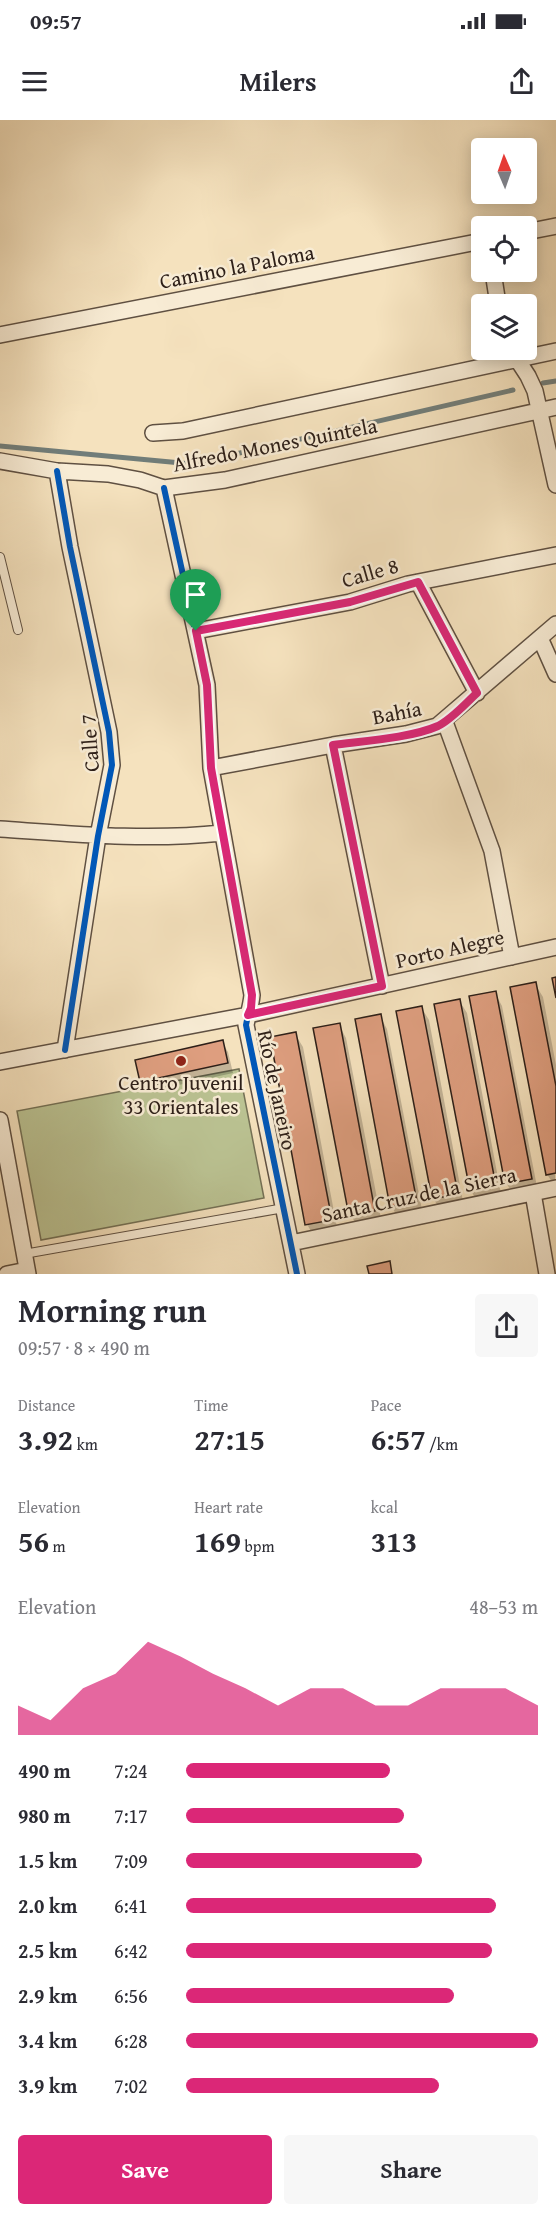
<!DOCTYPE html>
<html lang="en">
<head>
<meta charset="utf-8">
<style>
	:root { --surface:#fff; --page:#f7f7f7; --text:#2b2b33; --muted:#7c7c81; --accent:#db2777 }
	body { margin:0; font-family:"Gentium Book Plus",serif; background:var(--page); color:var(--text); height:100vh; display:flex; flex-direction:column; font-size:22px; white-space:nowrap }
	* { box-sizing:border-box; margin:0 }
	p { font-size:20px; color:var(--muted) }
	.icon { flex:none; width:33px; height:33px; fill:none; stroke:currentColor; stroke-width:2; stroke-linecap:round; stroke-linejoin:round }
	.map { position:relative; height:1154px; overflow:hidden }
	.details { display:flex; flex-direction:column; background:var(--surface); flex:1 }
	.details>* { flex:none }
	.needle { width:39px; rotate:358deg }
	.tools { position:absolute; left:471px; top:18px; display:grid; gap:12px }
	.tools a { display:grid; place-items:center; width:66px; height:66px; border-radius:6px; background:var(--surface); box-shadow:0 3px 15px #0003; font-size:30px }
	.pin { position:absolute; display:grid; place-items:center; width:51px; height:51px; color:#fff; margin:-62px -26px; border-radius:50% 50% 50% 0; rotate:-45deg; box-shadow:0 0 6px #0007 }
	.pin .icon { rotate:45deg }
	.round { display:grid; place-items:center; flex:none; width:63px; height:63px; border-radius:6px; background:var(--page) }
	.summary { display:flex; align-items:center; justify-content:space-between; height:102px; padding:0 18px }
	h1 { font-size:33px; font-weight:800; line-height:45px }
	.metrics { display:grid; grid-template-columns:repeat(3,1fr); gap:9px; height:102px; padding:6px 18px }
	.metrics div { display:grid; align-content:center }
	.metrics b { font-size:30px; font-weight:800 }
	.metrics small { font-size:16px; font-weight:400 }
	.metrics p { font-size:16px }
	.chart { height:168px; padding:12px 18px }
	.chart p { display:flex; justify-content:space-between }
	.chart svg { width:100%; height:108px; margin-top:6px; fill:var(--accent); opacity:.7 }
	.button { display:flex; gap:12px; margin-top:auto; padding:12px 18px }
	.button a { flex:1; height:69px; border-radius:6px; background:var(--accent); color:#fff; font-size:24px; font-weight:800; line-height:69px; text-align:center }
	.button a+a { background:var(--page); color:var(--text) }
	ul { padding:0 18px; list-style:none; font-size:20px }
	li { display:grid; grid-template-columns:96px 72px 1fr; align-items:center; height:45px }
	li i { height:15px; border-radius:8px; background:var(--accent) }
	.status { display:flex; justify-content:space-between; align-items:center; height:42px; padding:0 30px; background:var(--surface); direction:ltr }
	.status svg { height:16px; fill:currentColor }
	header { display:flex; justify-content:space-between; align-items:center; height:78px; padding:0 18px; background:var(--surface); font-size:27px; font-weight:800 }
	.map>svg:first-child { display:block }
	.green { fill:#bbc393; stroke:#747156; stroke-width:1.5 }
	.shadow { fill:#0003 }
	.lines { fill:none; stroke-linecap:round; stroke-linejoin:round }
	.stream { stroke:#717d79; stroke-width:5 }
	.building { fill:#de9e7f; stroke:#2d1f18; stroke-width:1.5 }
	.lane-casing { stroke:#5f5042; stroke-width:10 }
	.street-casing { stroke:#5f5042; stroke-width:18 }
	.lane { stroke:#f8ecd5; stroke-width:8 }
	.street { stroke:#f8ecd5; stroke-width:15 }
	.cycleway-casing { stroke:#f8ecd5; stroke-width:10 }
	.cycleway { stroke:#0057b8; stroke-width:6 }
	.route-casing { stroke:#fff; stroke-width:12 }
	.route { stroke:#db2777; stroke-width:8 }
	.poi-dot { fill:#8f2418; stroke:#f8ecd5; stroke-width:2 }
	.labels { text-anchor:middle; stroke-width:5; stroke-linejoin:round; paint-order:stroke }
	.street-label { font-size:21px; fill:#2d1f18; stroke:#f8ecd5 }
	.poi-label { font-size:21px; fill:#2d1f18; stroke:#f8ecd5 }
</style>
</head>
<body>
<div class="status"><b>09:57</b><svg viewBox="0 0 49 12"><path d="M0 12V9h3v3zM5 12V6h3v6zM10 12V3h3v9zM15 12V0h3v12zM26 1h20v11H26zM47 4h2v5h-2z"/></svg></div>
<header><svg class="icon" aria-label="menu" viewBox="0 0 24 24"><path d="M4 6h16M4 12h16M4 18h16"/></svg>Milers<svg class="icon" aria-label="share" viewBox="0 0 24 24"><path d="M12 15V3M7 8l5-5 5 5M5 13v7h14v-7"/></svg></header>
<div class="map">
<svg width="556" height="1154" viewBox="0 0 556 1154">
	<rect width="100%" height="100%" fill="#f5e2be"/>
	<filter id="stains"><feTurbulence type="fractalNoise" baseFrequency=".00333" numOctaves="4"/><feColorMatrix values="0 0 0 0 .2 0 0 0 0 .09 0 0 0 0 .02 0 0 0 .5 -.17"/></filter>
	<radialGradient id="worn" r=".72"><stop offset=".6" stop-color="#630" stop-opacity="0"/><stop offset="1" stop-color="#630" stop-opacity=".3"/></radialGradient>
	<path class="green" d="M239,949L264,1078L41,1120L17,991Z"/>
	<path class="shadow" d="M535,864L543,877L556,945L555,1067L547,1054Z
		M495,873L502,886L538,1072L514,1077L507,1064Z
		M459,880L467,893L502,1079L479,1084L471,1071L435,885Z
		M421,887L429,900L464,1087L441,1091L433,1078Z
		M380,896L387,909L423,1095L399,1100L392,1087L356,901Z
		M339,905L346,918L382,1104L358,1108L351,1095Z
		M295,914L303,927L338,1113L314,1117L307,1104Z
		M222,922L228,932L233,953L147,972L141,962L136,941Z"/>
	<g class="lines">
		<path class="stream" d="M543,263L556,261
			M0,326L192,344L513,270"/>
	</g>
	<path class="building" d="M556,857V878L552,858Z
		M536,862L556,966V1053L546,1055L510,867Z
		M496,871L532,1059L505,1064L469,876Z
		M460,879L496,1066L470,1071L434,884Z
		M422,886L458,1074L432,1079L396,891Z
		M381,894L417,1082L390,1087L355,899Z
		M340,903L375,1091L349,1096L313,908Z
		M296,912L332,1100L305,1105L270,917Z
		M223,920L228,943L140,962L135,940Z
		M390,1141L392,1154H369L367,1146Z"/>
	<g class="lines">
		<defs>
			<path id="lane" d="M0,437L18,510
				M24,1134L284,1088"/>
			<path id="street" d="M526,112L556,106
				M493,152L498,184
				M0,215L482,121
				M513,233L528,256L535,271L556,365
				M153,313L183,311L556,231
				M0,341L57,351L108,354L140,360L164,368L225,360L556,287
				M57,351L70,427L109,612L112,645L98,716L65,930
				M164,368L207,565L211,648L252,875C251,886 248,894 246,905L297,1154
				M418,462L477,573
				M196,511L350,482L408,464L556,435
				M540,518L556,554
				M445,602L492,731L512,837
				M333,625L382,866
				M211,648L333,625L406,614L437,606L556,504
				M0,709C74,714 147,721 222,713
				M0,942L248,895L556,827
				M0,1000L28,1154
				M533,1073L547,1154
				M291,1123L556,1068
				M7,1154L27,1150"/>
		</defs>
		<use href="#lane" class="lane-casing"/>
		<use href="#street" class="street-casing"/>
		<use href="#lane" class="lane"/>
		<use href="#street" class="street"/>
		<defs>
			<path id="cycleway" d="M57,351L70,427L109,612L112,645L98,716L65,930
				M164,368L207,565L211,648L252,875C251,886 248,894 246,905L297,1154"/>
		</defs>
		<use href="#cycleway" class="cycleway-casing"/>
		<use href="#cycleway" class="cycleway"/>
	</g>
	<g class="lines">
		<defs>
			<path id="route" d="M418,462L477,573C465,584 452,599 438,606C411,618 363,621 333,625L382,866L248,895L251,888L252,875L211,648L207,565L196,511L350,482Z"/>
		</defs>
		<use href="#route" class="route-casing"/>
		<use href="#route" class="route"/>
	</g>
	<circle class="poi-dot" cx="181" cy="941" r="6"/>
	<g class="labels">
		<g class="street-label">
			<text transform="translate(237 147) rotate(-11)" y="7">Camino la Paloma</text>
			<text transform="translate(275 325) rotate(-11)" y="7">Alfredo Mones Quintela</text>
			<text transform="translate(370 453) rotate(-16)" y="7">Calle 8</text>
			<text transform="translate(397 593) rotate(-11)" y="7">Bahía</text>
			<text transform="translate(90 623) rotate(-94)" y="7">Calle 7</text>
			<text transform="translate(450 829) rotate(-13)" y="7">Porto Alegre</text>
			<text transform="translate(277 970) rotate(78)" y="7">Río de Janeiro</text>
			<text transform="translate(419 1075) rotate(-12)" y="7">Santa Cruz de la Sierra</text>
		</g>
		<g class="poi-label">
			<text x="181" y="970">Centro Juvenil<tspan x="181" dy="24">33 Orientales</tspan></text>
		</g>
	</g>
	<rect width="100%" height="100%" filter="url(#stains)"/>
	<rect width="100%" height="100%" fill="url(#worn)"/>
</svg>
<div class="tools">
<a><svg class="needle" viewBox="-14 -14 28 28"><path d="M0-13l5 13h-10z" fill="#e53935"/><path d="M0 13l5-13h-10z" fill="#7c7c81"/></svg></a>
<a><svg class="icon" aria-label="locate" viewBox="0 0 24 24"><circle cx="12" cy="12" r="6"/><path d="M12 2v4M12 18v4M2 12h4M18 12h4"/></svg></a>
<a><svg class="icon" aria-label="layers" viewBox="0 0 24 24"><path d="M12 4l9 5-9 5-9-5zM3 14l9 5 9-5"/></svg></a>
</div>
<div class="pin" style="left:196px;top:511px;background:#1e9e55"><svg class="icon" aria-label="arrive" viewBox="0 0 24 24"><path d="M6 21V4h12l-3 4 3 4H6"/></svg></div>
</div>
<section class="details">
<div class="summary"><div><h1>Morning run</h1><p>09:57 · 8 × 490 m</p></div><a class="round"><svg class="icon" aria-label="share" viewBox="0 0 24 24"><path d="M12 15V3M7 8l5-5 5 5M5 13v7h14v-7"/></svg></a></div>
<div class="metrics">
<div><p>Distance</p><b>3.92<small> km</small></b></div>
<div><p>Time</p><b>27:15</b></div>
<div><p>Pace</p><b>6:57<small> /km</small></b></div>
</div>
<div class="metrics">
<div><p>Elevation</p><b>56<small> m</small></b></div>
<div><p>Heart rate</p><b>169<small> bpm</small></b></div>
<div><p>kcal</p><b>313</b></div>
</div>
<div class="chart"><p><span>Elevation</span>48–53 m</p>
<svg viewBox="0 0 160 44" preserveAspectRatio="none"><path d="M0 44V32L10 38L20 25L30 19L40 6L50 12L60 19L70 25L80 32L90 25L100 25L110 32L120 32L130 25L140 25L150 25L160 32V44z"/></svg>
</div>
<ul>
<li><b>490 m</b>7:24<i style="width:58%"></i></li>
<li><b>980 m</b>7:17<i style="width:62%"></i></li>
<li><b>1.5 km</b>7:09<i style="width:67%"></i></li>
<li><b>2.0 km</b>6:41<i style="width:88%"></i></li>
<li><b>2.5 km</b>6:42<i style="width:87%"></i></li>
<li><b>2.9 km</b>6:56<i style="width:76%"></i></li>
<li><b>3.4 km</b>6:28<i style="width:100%"></i></li>
<li><b>3.9 km</b>7:02<i style="width:72%"></i></li>
</ul>
<div class="button"><a>Save</a><a>Share</a></div>
</section>
</body>
</html>
